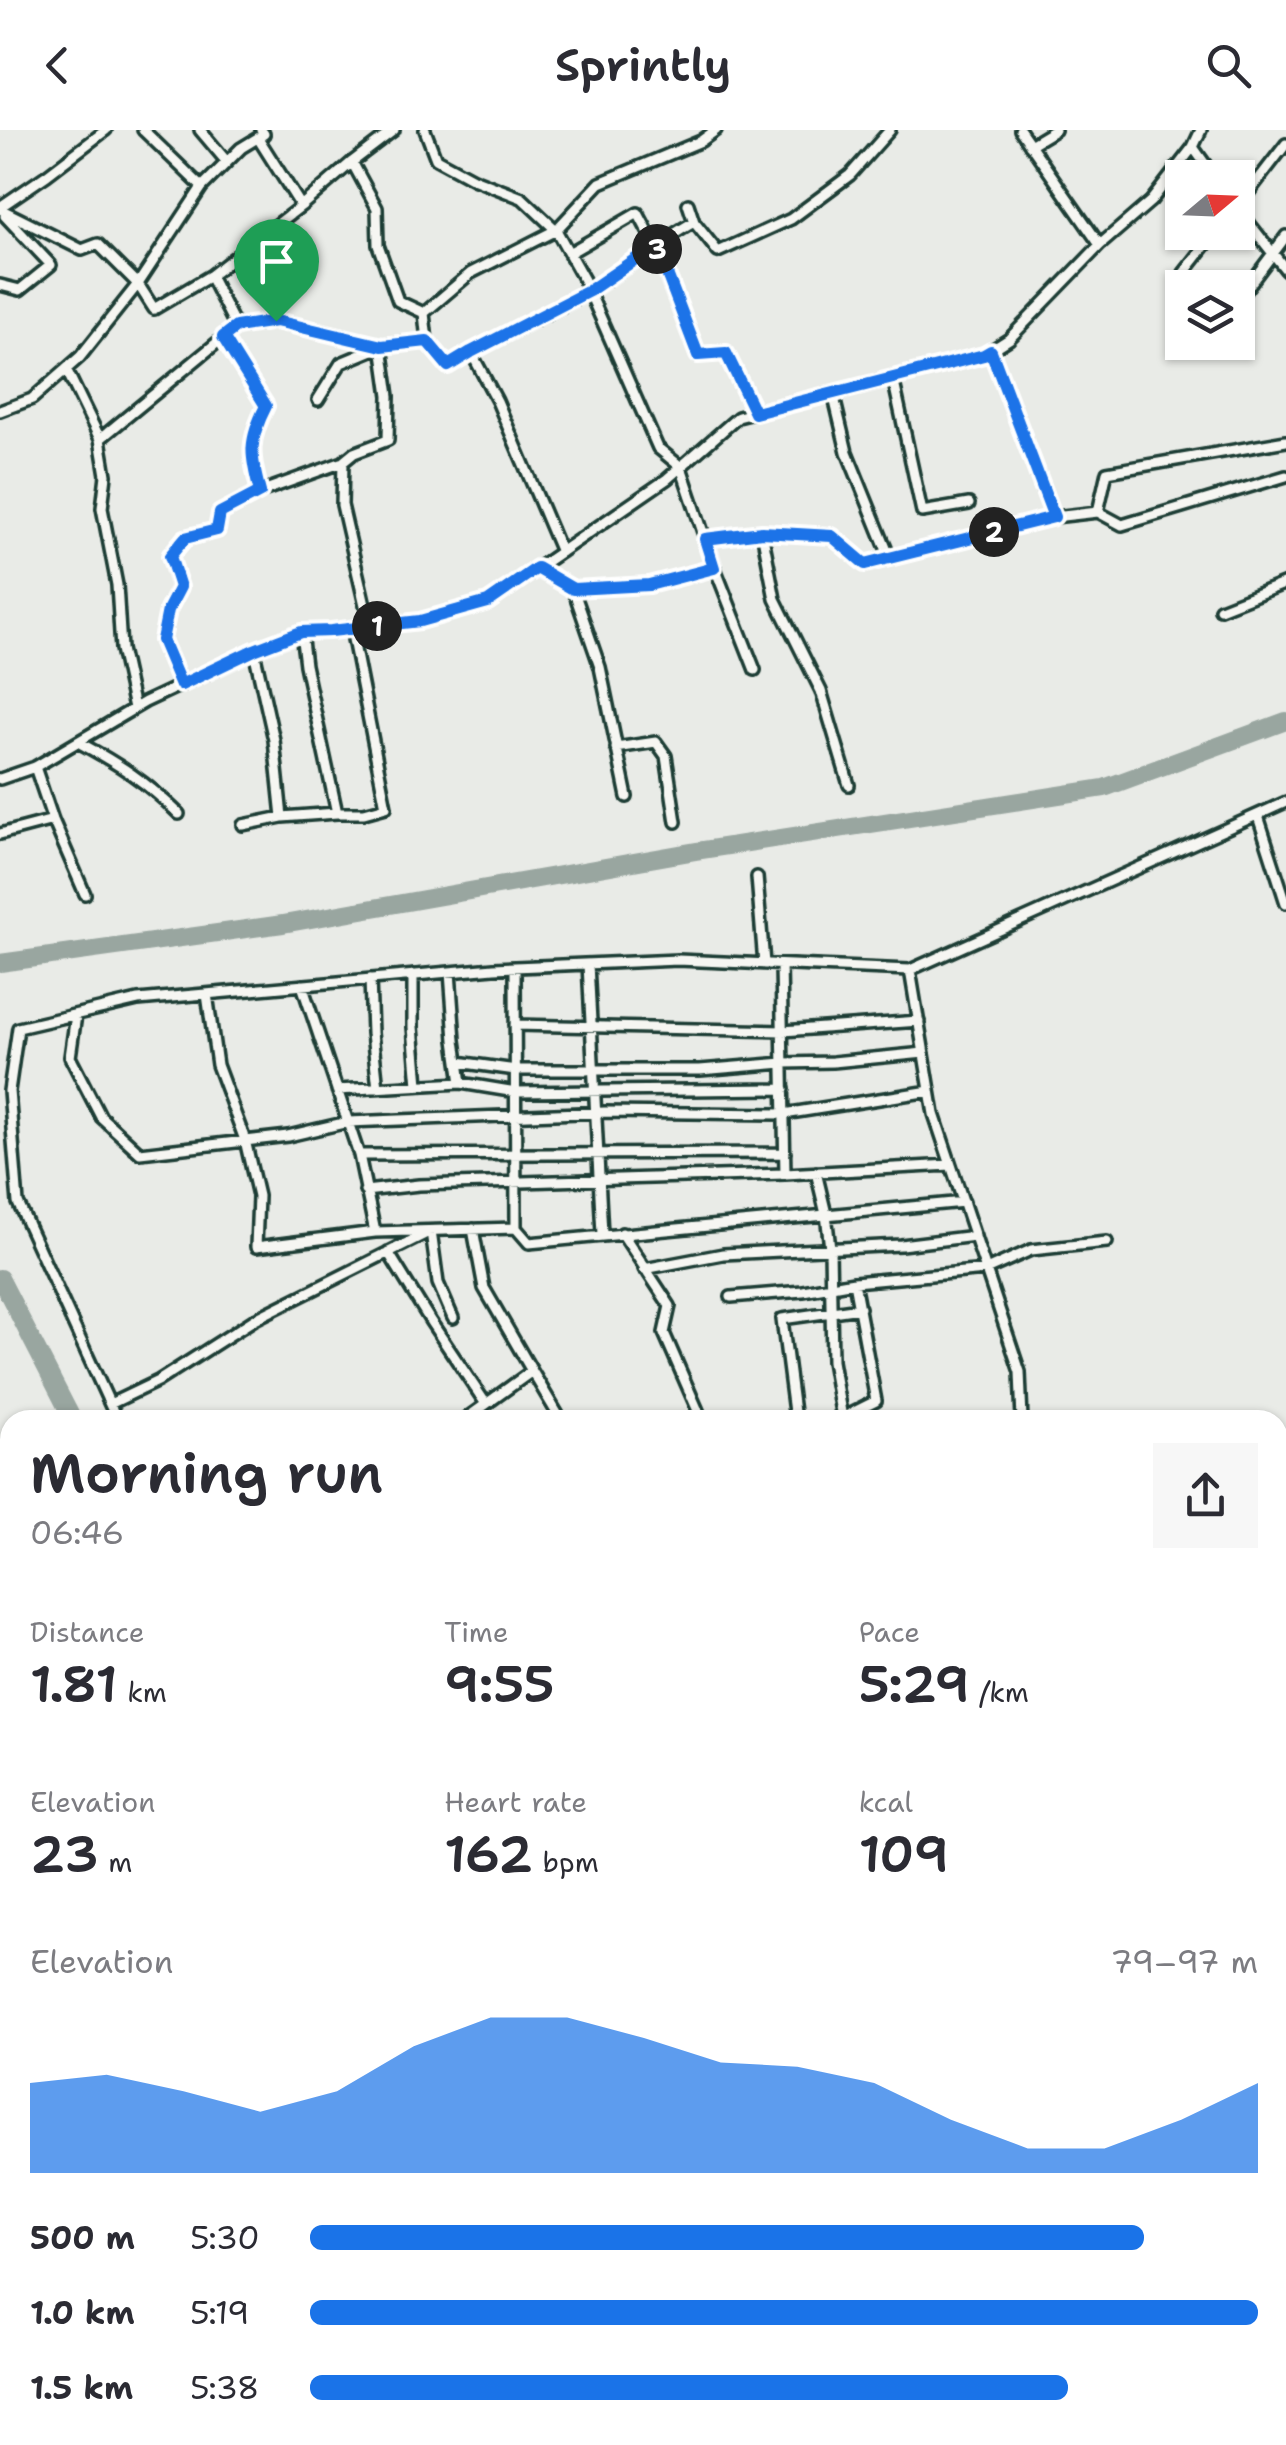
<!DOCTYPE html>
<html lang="en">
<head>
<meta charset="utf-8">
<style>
	:root { --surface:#fff; --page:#f7f7f7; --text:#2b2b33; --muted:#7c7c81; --accent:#1a73e8 }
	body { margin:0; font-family:"Shantell Sans",sans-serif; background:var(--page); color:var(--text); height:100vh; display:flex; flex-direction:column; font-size:38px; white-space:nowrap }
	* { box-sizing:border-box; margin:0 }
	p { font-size:32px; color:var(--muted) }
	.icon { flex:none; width:55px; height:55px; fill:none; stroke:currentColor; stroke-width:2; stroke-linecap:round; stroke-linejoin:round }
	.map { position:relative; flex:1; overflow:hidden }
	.side { position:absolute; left:0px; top:1280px; width:1288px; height:1035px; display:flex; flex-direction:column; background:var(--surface); border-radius:30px 30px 0 0; box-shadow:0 2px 8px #0004 }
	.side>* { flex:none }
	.needle { width:65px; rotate:71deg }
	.buttons { position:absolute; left:1165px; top:30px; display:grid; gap:20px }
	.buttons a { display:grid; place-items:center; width:90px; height:90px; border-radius:0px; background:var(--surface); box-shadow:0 2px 8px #0004; font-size:50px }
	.pin { position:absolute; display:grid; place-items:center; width:85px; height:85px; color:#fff; margin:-102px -42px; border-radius:50% 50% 50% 0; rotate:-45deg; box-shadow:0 0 10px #0007 }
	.pin .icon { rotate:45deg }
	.km { position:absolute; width:50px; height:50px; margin:-25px; border-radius:50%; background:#222; color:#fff; font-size:28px; line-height:50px; text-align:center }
	.round { display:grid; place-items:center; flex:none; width:105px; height:105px; border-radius:0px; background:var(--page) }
	.headline { display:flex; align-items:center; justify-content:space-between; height:170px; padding:0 30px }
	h1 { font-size:55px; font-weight:600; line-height:75px }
	.stats { display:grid; grid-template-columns:repeat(3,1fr); gap:15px; height:170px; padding:10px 30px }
	.stats div { display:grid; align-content:center }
	.stats b { font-size:50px; font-weight:600 }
	.stats small { font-size:28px; font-weight:400 }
	.stats p { font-size:28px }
	.chart { height:280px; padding:20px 30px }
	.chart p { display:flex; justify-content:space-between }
	.chart svg { width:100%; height:180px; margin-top:10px; fill:var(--accent); opacity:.7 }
	ul { padding:0 30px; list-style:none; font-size:32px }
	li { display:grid; grid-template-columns:160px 120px 1fr; align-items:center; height:75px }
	li i { height:25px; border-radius:12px; background:var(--accent) }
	header { display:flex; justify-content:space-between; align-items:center; height:130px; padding:0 30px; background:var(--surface); font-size:45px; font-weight:600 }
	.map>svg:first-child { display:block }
	.built { fill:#d8dcd8 }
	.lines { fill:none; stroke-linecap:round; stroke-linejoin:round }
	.river { stroke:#99a6a0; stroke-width:18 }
	.street-casing { stroke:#1f3d34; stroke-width:16 }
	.primary-casing { stroke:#1f3d34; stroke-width:21 }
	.street { stroke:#f6f6f2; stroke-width:9 }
	.primary { stroke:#f6f6f2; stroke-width:14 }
	.route-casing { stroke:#fff; stroke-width:20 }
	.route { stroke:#1a73e8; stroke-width:12 }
</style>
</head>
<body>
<header><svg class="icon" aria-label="back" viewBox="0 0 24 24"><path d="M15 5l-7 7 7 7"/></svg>Sprintly<svg class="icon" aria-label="search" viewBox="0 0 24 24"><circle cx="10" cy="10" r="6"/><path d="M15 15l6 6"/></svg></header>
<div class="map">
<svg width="1286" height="2315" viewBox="0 0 1286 2315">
	<rect width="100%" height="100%" fill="#e9ebe7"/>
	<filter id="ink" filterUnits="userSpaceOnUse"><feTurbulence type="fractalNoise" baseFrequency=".01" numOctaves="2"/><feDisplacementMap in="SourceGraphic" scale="20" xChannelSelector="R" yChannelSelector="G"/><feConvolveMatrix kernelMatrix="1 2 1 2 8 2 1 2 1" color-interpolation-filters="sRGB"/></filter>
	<g filter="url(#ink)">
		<path class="built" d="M853,2305H1021V2315H853Z"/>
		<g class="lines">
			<path class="river" d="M0,833L283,794L696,721L1104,658L1286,591
				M0,1148L73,1290
				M1278,1319L1286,1320"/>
			<defs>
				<path id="street" d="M143,0L202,57
					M200,0L227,32
					M425,0L436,29L473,49L522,68L556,100L584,150L658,318L681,337L715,438L755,540
					M1020,0L1100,115
					M258,8L301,76
					M1030,15L1055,0
					M1193,17L1215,48
					M352,32L377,78L378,115L398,171L424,183
					M688,74L694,92L718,122L791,89L850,45L890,0
					M1238,76L1286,14
					M0,77L47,45L106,0
					M0,79L82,120L98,114L138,154L154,179L210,146
					M1238,79L1286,140
					M694,92C658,112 626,138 591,160C545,188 494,207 448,236L427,211L424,183L471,143L556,100L600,53L701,11L716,0
					M569,123L638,83L655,115L698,225L726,223L755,283
					M1184,143L1216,102
					M0,155L20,160L51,135L5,86
					M1238,170L1286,106
					M236,197L276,191L382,216L427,211
					M223,207L266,276C248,311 250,325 260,362
					M991,221L1054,387
					M471,222L497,271L561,422
					M66,239L100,309L106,345L102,378L117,455L121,519L134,578
					M893,248L922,382L969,374
					M833,263L847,322L890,428
					M0,281L32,269L80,227L138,154L202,57L241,18L264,4L261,0
					M100,309L236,197L210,146L301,76L352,32L394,0
					M343,332L342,375L370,497
					M1098,382L1107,342L1286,311
					M762,402L775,469L821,561L849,655
					M705,409L762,402L832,406L865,434L1054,387L1098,382L1122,395L1286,346
					M537,439L573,459L600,537L627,667
					M573,459L649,455L715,438
					M1220,479L1286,453
					M301,502L305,535L337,683H364L386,677L351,499
					M181,555L162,510L168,480L179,457L170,426L185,408L217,400L220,383L260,362L343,332L354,323L388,310L389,266L382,216L341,233L318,270
					M78,612C117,633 147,652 179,684
					M616,618L656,612L666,626L676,692
					M35,637L53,690L85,764
					M0,649L35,637L145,572L254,521L301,502L331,501L421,491L488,472L667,349L738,287L984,225L1009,209L1100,115L1151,71L1193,17L1201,0
					M1258,686L1286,773
					M282,687L337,683
					M243,695L282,687L274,610L254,521
					M0,704L53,690
					M757,747L764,834
					M588,834L602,1104
					M781,835L785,1044
					M515,837L516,1098L529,1113L964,1072
					M910,840L934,984L1020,1242L1022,1290
					M450,842L455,910L461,953
					M413,845V897L418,955
					M370,849L372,903L378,958
					M302,855L359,1025L375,1102
					M207,864L217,935L245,1010L258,1066L256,1117L375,1102L516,1098
					M76,885L70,927L101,987L140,1023L288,1006L348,992L605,982L784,984L930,961
					M515,895L783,901L919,891
					M458,932L516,940H587
					M593,940H700L783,933L833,932L924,923
					M337,960L461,953L516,962L784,959
					M359,1025L785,1023
					M816,1042L826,1084L830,1118L832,1231L842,1288
					M365,1061L419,1055L785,1044L951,1035
					M622,1103L670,1176L664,1203L702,1290
					M388,1122L431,1192L486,1274
					M644,1139L723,1124L901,1115L975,1106
					M731,1167L803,1161L854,1152L986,1140L1031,1120L1107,1112
					M532,1241L561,1290
					M110,1274L158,1251L255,1189L431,1101L438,1153L453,1188
					M840,1289L876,1271L854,1152
					M117,1290L18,1073L9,961L18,898L138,870L494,838L678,830L910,840L1286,672
					M464,1290L532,1241L484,1158L473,1099
					M795,1290L782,1189L860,1178
					M0,1427L10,1423
					M0,1492L10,1487
					M1278,1533L1286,1532
					M0,1734L10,1729
					M1278,1870L1286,1869
					M1278,2022H1286
					M1278,2137H1286
					M0,2149L10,2147
					M1278,2240L1286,2239
					M301,2305V2315
					M573,2305L577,2315
					M684,2305V2315
					M0,2308L102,2315
					M157,2315L158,2305
					M839,2315V2305
					M1035,2315V2305
					M1155,2315V2305"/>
				<path id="primary" d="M0,1334L10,1350
					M1278,1775L1286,1772"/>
			</defs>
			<use href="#street" class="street-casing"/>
			<use href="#primary" class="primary-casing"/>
			<use href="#street" class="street"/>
			<use href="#primary" class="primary"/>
		</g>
	</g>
	<g class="lines" filter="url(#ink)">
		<defs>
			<path id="route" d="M656,115L698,225L726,223L755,283L984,225L991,221L1054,387L865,434L832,406L762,402L705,409L714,438L649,455L573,459L537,438L488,472L420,491L331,501L301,502L254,520L181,555L162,510L168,480L180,457L170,426L185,408L217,400L220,383L260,362C250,325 248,311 266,276L223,207L236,197L276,191L382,216L427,211L448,236L471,222L589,161Z"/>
		</defs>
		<use href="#route" class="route-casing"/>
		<use href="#route" class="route"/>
	</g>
</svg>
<div class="buttons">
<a><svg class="needle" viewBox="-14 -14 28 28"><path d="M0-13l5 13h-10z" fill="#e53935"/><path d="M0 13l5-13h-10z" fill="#7c7c81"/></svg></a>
<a><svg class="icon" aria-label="layers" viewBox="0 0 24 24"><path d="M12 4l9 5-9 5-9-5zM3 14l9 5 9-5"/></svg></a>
</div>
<div class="pin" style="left:276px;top:191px;background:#1e9e55"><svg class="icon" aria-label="arrive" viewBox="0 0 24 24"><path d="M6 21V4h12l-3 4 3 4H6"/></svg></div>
<b class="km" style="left:377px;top:496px">1</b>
<b class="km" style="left:994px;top:402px">2</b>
<b class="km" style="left:657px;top:119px">3</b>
<section class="side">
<div class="headline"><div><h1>Morning run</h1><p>06:46</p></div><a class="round"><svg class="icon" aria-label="share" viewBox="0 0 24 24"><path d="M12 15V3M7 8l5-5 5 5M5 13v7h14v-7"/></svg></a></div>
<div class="stats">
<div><p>Distance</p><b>1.81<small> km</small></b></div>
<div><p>Time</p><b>9:55</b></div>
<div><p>Pace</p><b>5:29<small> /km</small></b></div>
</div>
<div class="stats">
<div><p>Elevation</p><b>23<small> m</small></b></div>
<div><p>Heart rate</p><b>162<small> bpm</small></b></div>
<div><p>kcal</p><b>109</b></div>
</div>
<div class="chart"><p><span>Elevation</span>79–97 m</p>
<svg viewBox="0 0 160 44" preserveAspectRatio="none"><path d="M0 44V22L10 20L20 24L30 29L40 24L50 13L60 6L70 6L80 11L90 17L100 18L110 22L120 31L130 38L140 38L150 31L160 22V44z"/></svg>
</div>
<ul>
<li><b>500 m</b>5:30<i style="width:88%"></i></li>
<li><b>1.0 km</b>5:19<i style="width:100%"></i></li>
<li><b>1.5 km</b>5:38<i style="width:80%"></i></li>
</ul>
</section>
</div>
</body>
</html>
